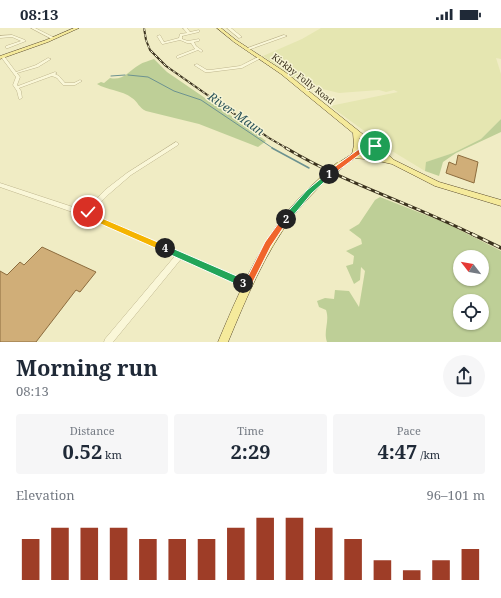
<!DOCTYPE html>
<html lang="en">
<head>
<meta charset="utf-8">
<style>
	:root { --surface:#fff; --page:#f6f6f7; --text:#1f2937; --muted:#747a83; --accent:#9e3d27 }
	body { margin:0; font-family:"Noto Serif",serif; background:var(--page); color:var(--text); height:100vh; display:flex; flex-direction:column; font-size:15px; white-space:nowrap }
	* { box-sizing:border-box; margin:0 }
	p { font-size:13px; color:var(--muted) }
	.icon { flex:none; width:22px; height:22px; fill:none; stroke:currentColor; stroke-width:2; stroke-linecap:round; stroke-linejoin:round }
	.map { position:relative; height:314px; overflow:hidden }
	.sheet { display:flex; flex-direction:column; background:var(--surface); flex:1 }
	.sheet>* { flex:none }
	.needle { width:26px; rotate:301deg }
	.fabs { position:absolute; left:453px; top:222px; display:grid; gap:8px }
	.fabs a { display:grid; place-items:center; width:36px; height:36px; border-radius:50%; background:var(--surface); box-shadow:0 1px 3px #0004; font-size:20px }
	.pin { position:absolute; display:grid; place-items:center; width:34px; height:34px; color:#fff; margin:-17px; border:2px solid #fff; border-radius:50%; box-shadow:0 1px 4px #0007 }
	.km { position:absolute; width:20px; height:20px; margin:-10px; border-radius:50%; background:#222; color:#fff; font-size:11px; line-height:20px; text-align:center }
	.round { display:grid; place-items:center; flex:none; width:42px; height:42px; border-radius:21px; background:var(--page) }
	.head { display:flex; align-items:center; justify-content:space-between; height:68px; padding:0 16px }
	h1 { font-size:22px; font-weight:700; line-height:30px }
	.figures { display:grid; grid-template-columns:repeat(3,1fr); gap:6px; height:68px; padding:4px 16px }
	.figures div { display:grid; align-content:center; border-radius:4px; background:var(--page); text-align:center }
	.figures b { font-size:20px; font-weight:700 }
	.figures small { font-size:11px; font-weight:400 }
	.figures p { font-size:11px }
	.chart { height:112px; padding:8px 16px }
	.chart p { display:flex; justify-content:space-between }
	.chart svg { width:100%; height:72px; margin-top:4px; stroke:var(--accent); stroke-width:6 }
	.status { display:flex; justify-content:space-between; align-items:center; height:28px; padding:0 20px; background:var(--surface); direction:ltr }
	.status svg { height:11px; fill:currentColor }
	.map>svg:first-child { display:block }
	.farmland { fill:#e5e6b1 }
	.green { fill:#becf97; fill-rule:evenodd }
	.lines { fill:none; stroke-linecap:round; stroke-linejoin:round }
	.stream-far1 { stroke:#6c9290; stroke-width:1 }
	.stream { stroke:#6c9290; stroke-width:1.5 }
	.building { fill:#d0ae78; stroke:#8c6c3e }
	.minor-casing { stroke:#8c7e59; stroke-width:0.5 }
	.major-casing { stroke:#5a4b2e; stroke-width:1 }
	.minor { fill:#faf7d8; fill-rule:evenodd }
	.major { fill:#f5ea9b; fill-rule:evenodd }
	.rail-far2-casing { stroke:#3b321e; stroke-width:2 }
	.rail-far1-casing { stroke:#3b321e; stroke-width:3 }
	.rail-casing { stroke:#3b321e; stroke-width:3.5 }
	.rail-far2 { stroke:#f7f4d4; stroke-width:1; stroke-dasharray:3; stroke-linecap:butt }
	.rail-far1 { stroke:#f7f4d4; stroke-width:1.5; stroke-dasharray:4.5; stroke-linecap:butt }
	.rail { stroke:#f7f4d4; stroke-width:2; stroke-dasharray:6; stroke-linecap:butt }
	.major-bridge-casing { stroke:#5a4b2e; stroke-width:8; stroke-linecap:butt }
	.major-bridge { stroke:#f5ea9b; stroke-width:7 }
	.split-1 { fill:#f0652b; stroke:#fff }
	.split-2 { fill:#22a559; stroke:#fff }
	.split-3 { fill:#f0652b; stroke:#fff }
	.split-4 { fill:#22a559; stroke:#fff }
	.split-5 { fill:#f5b400; stroke:#fff }
	.split-6 { fill:#f5b400; stroke:#fff }
	.labels { text-anchor:middle; stroke-width:3; stroke-linejoin:round; paint-order:stroke }
	.far-street-label { font-size:9px; fill:#3b321e; stroke:#f7f4d4 }
	.water-label { font-size:12px; font-style:italic; fill:#2d565c; stroke:#f7f4d4 }
</style>
</head>
<body>
<div class="status"><b>08:13</b><svg viewBox="0 0 49 12"><path d="M0 12V9h3v3zM5 12V6h3v6zM10 12V3h3v9zM15 12V0h3v12zM26 1h20v11H26zM47 4h2v5h-2z"/></svg></div>
<div class="map">
<svg width="501" height="314" viewBox="0 0 501 314">
	<rect width="100%" height="100%" fill="#f0ecc4"/>
	<path class="farmland" d="M321,0H501V31L496,30L501,46V91L481,111L453,125L427,134L425,143L392,123L330,78L398,64L394,62L386,64L379,62L339,65L302,56L263,28L302,11Z"/>
	<path class="green" d="M154,31L167,44L243,96L266,113L258,119L199,96L146,83C139,80 138,74 132,70C122,62 106,62 97,56L101,54L104,55L110,50C123,53 129,43 139,37C143,34 149,33 154,31Z
		M501,91V104L456,125L443,134L439,148L425,143L426,134L453,125L481,111Z
		M380,169L446,195L501,223V314H327C323,303 330,293 326,282L319,279L317,273L325,270L334,271L335,262L349,263L359,279L365,243L361,239L360,252L354,256L346,238L353,236L354,228L346,223L362,216L361,211L349,202L359,196L375,172ZM460,229H482V251H460ZM460,273H482V295H460Z"/>
	<g class="lines">
		<path class="stream-far1" d="M128,47L148,49L174,63L201,72L274,121
			M111,48L125,47"/>
		<path class="stream" d="M272,120L309,140"/>
	</g>
	<path class="building" d="M458,127L478,134L474,155L446,145L449,134L456,137Z
		M42,219L96,244L80,264L76,262L36,314H0V243L7,247L20,234L24,237Z"/>
	<g class="lines">
		<defs>
			<path id="minor" d="M31,0H35L55,10L52,11Z
				M183,0H187L190,4L199,2V4L182,8V11L188,13L199,11V13L194,14L196,18L203,23L201,24L198,22L178,30H177V28L195,21L191,15H187L180,12L163,16H162L157,8L160,7L164,14L179,10L180,6L187,5Z
				M227,0H231L242,9L239,10Z
				M12,7L25,12L26,13L8,20H6V18L21,13L12,9L0,10V8Z
				M284,7L287,8L248,22L245,21Z
				M2,28H4L16,44L36,37L48,30L51,31L38,39L17,45L20,49L17,57L18,58L55,44L57,45L55,46L59,48L65,55H74L80,52L82,53L75,57H63L57,50L52,48L19,60L21,63L22,70L20,71H19L17,63L13,57L16,49L1,29Z
				M260,28L263,29L242,40L210,44H205L194,37L197,36L207,42H210L240,38Z
				M176,114L178,115V117L131,147L109,166L90,185L249,255L251,257L249,259L247,260L181,231L113,314H104L105,311L175,228L84,188L0,159V155L85,183L105,162L127,145Z"/>
			<path id="major" d="M74,0H79L48,14L0,31V28L46,12Z
				M217,0H221L236,12L285,44L375,116H377L378,118L394,132L439,154L501,172V178L435,158L392,136L374,132L355,130L342,139H338L337,137L338,135L352,126L354,117L353,105L281,46L234,14ZM359,110L369,118L359,121ZM373,121L384,130L361,126Z
				M324,147L326,148L327,150L326,152C315,163 303,175 293,188C264,226 246,271 228,314H218C237,269 257,222 287,184C298,171 310,159 322,148Z"/>
		</defs>
		<use href="#minor" class="minor-casing"/>
		<use href="#major" class="major-casing"/>
		<use href="#minor" class="minor"/>
		<use href="#major" class="major"/>
		<defs>
			<path id="rail-far2" d="M144,0L146,12L150,22L166,38L269,110L288,121"/>
			<path id="rail-far1" d="M286,120C346,156 413,176 474,207"/>
			<path id="rail" d="M472,206L501,220"/>
		</defs>
		<use href="#rail-far2" class="rail-far2-casing"/>
		<use href="#rail-far1" class="rail-far1-casing"/>
		<use href="#rail" class="rail-casing"/>
		<use href="#rail-far2" class="rail-far2"/>
		<use href="#rail-far1" class="rail-far1"/>
		<use href="#rail" class="rail"/>
		<defs>
			<path id="major-bridge" d="M324,150L340,137"/>
		</defs>
		<use href="#major-bridge" class="major-bridge-casing"/>
		<use href="#major-bridge" class="major-bridge"/>
	</g>
	<path class="split-1" d="M375,116L377,117V120L363,124L331,148H326V145L359,121Z"/>
	<path class="split-2" d="M329,144L331,145V148L312,165L288,194H283V189L307,162Z"/>
	<path class="split-3" d="M286,188L289,191L271,218L250,260L248,261L240,258L239,255L240,252H246L265,214L283,189Z"/>
	<path class="split-4" d="M165,217L246,252L247,255L246,258H240L162,223L161,220Z"/>
	<path class="split-5" d="M97,188L167,218V223H162L94,193V189Z"/>
	<path class="split-6" d="M86,181H90L91,185L99,189V193L97,194L83,188L82,186Z"/>
	<g class="labels">
		<g class="far-street-label">
			<text transform="translate(303 51) rotate(38)" y="3">Kirkby Folly Road</text>
		</g>
		<g class="water-label">
			<text transform="translate(236 86) rotate(35)" y="4">River Maun</text>
		</g>
	</g>
</svg>
<div class="fabs">
<a><svg class="needle" viewBox="-14 -14 28 28"><path d="M0-13l5 13h-10z" fill="#e53935"/><path d="M0 13l5-13h-10z" fill="#747a83"/></svg></a>
<a><svg class="icon" aria-label="locate" viewBox="0 0 24 24"><circle cx="12" cy="12" r="6"/><path d="M12 2v4M12 18v4M2 12h4M18 12h4"/></svg></a>
</div>
<div class="pin" style="left:375px;top:118px;background:#1e9e55"><svg class="icon" aria-label="arrive" viewBox="0 0 24 24"><path d="M6 21V4h12l-3 4 3 4H6"/></svg></div>
<div class="pin" style="left:88px;top:184px;background:#d93025"><svg class="icon" aria-label="check" viewBox="0 0 24 24"><path d="M5 12l5 5 9-10"/></svg></div>
<b class="km" style="left:329px;top:146px">1</b>
<b class="km" style="left:286px;top:191px">2</b>
<b class="km" style="left:243px;top:255px">3</b>
<b class="km" style="left:165px;top:220px">4</b>
</div>
<section class="sheet">
<div class="head"><div><h1>Morning run</h1><p>08:13</p></div><a class="round"><svg class="icon" aria-label="share" viewBox="0 0 24 24"><path d="M12 15V3M7 8l5-5 5 5M5 13v7h14v-7"/></svg></a></div>
<div class="figures">
<div><p>Distance</p><b>0.52<small> km</small></b></div>
<div><p>Time</p><b>2:29</b></div>
<div><p>Pace</p><b>4:47<small> /km</small></b></div>
</div>
<div class="chart"><p><span>Elevation</span>96–101 m</p>
<svg viewBox="0 0 160 44" preserveAspectRatio="none"><path d="M5 44V19M15 44V12M25 44V12M35 44V12M45 44V19M55 44V19M65 44V19M75 44V12M85 44V6M95 44V6M105 44V12M115 44V19M125 44V32M135 44V38M145 44V32M155 44V25"/></svg>
</div>
</section>
</body>
</html>
